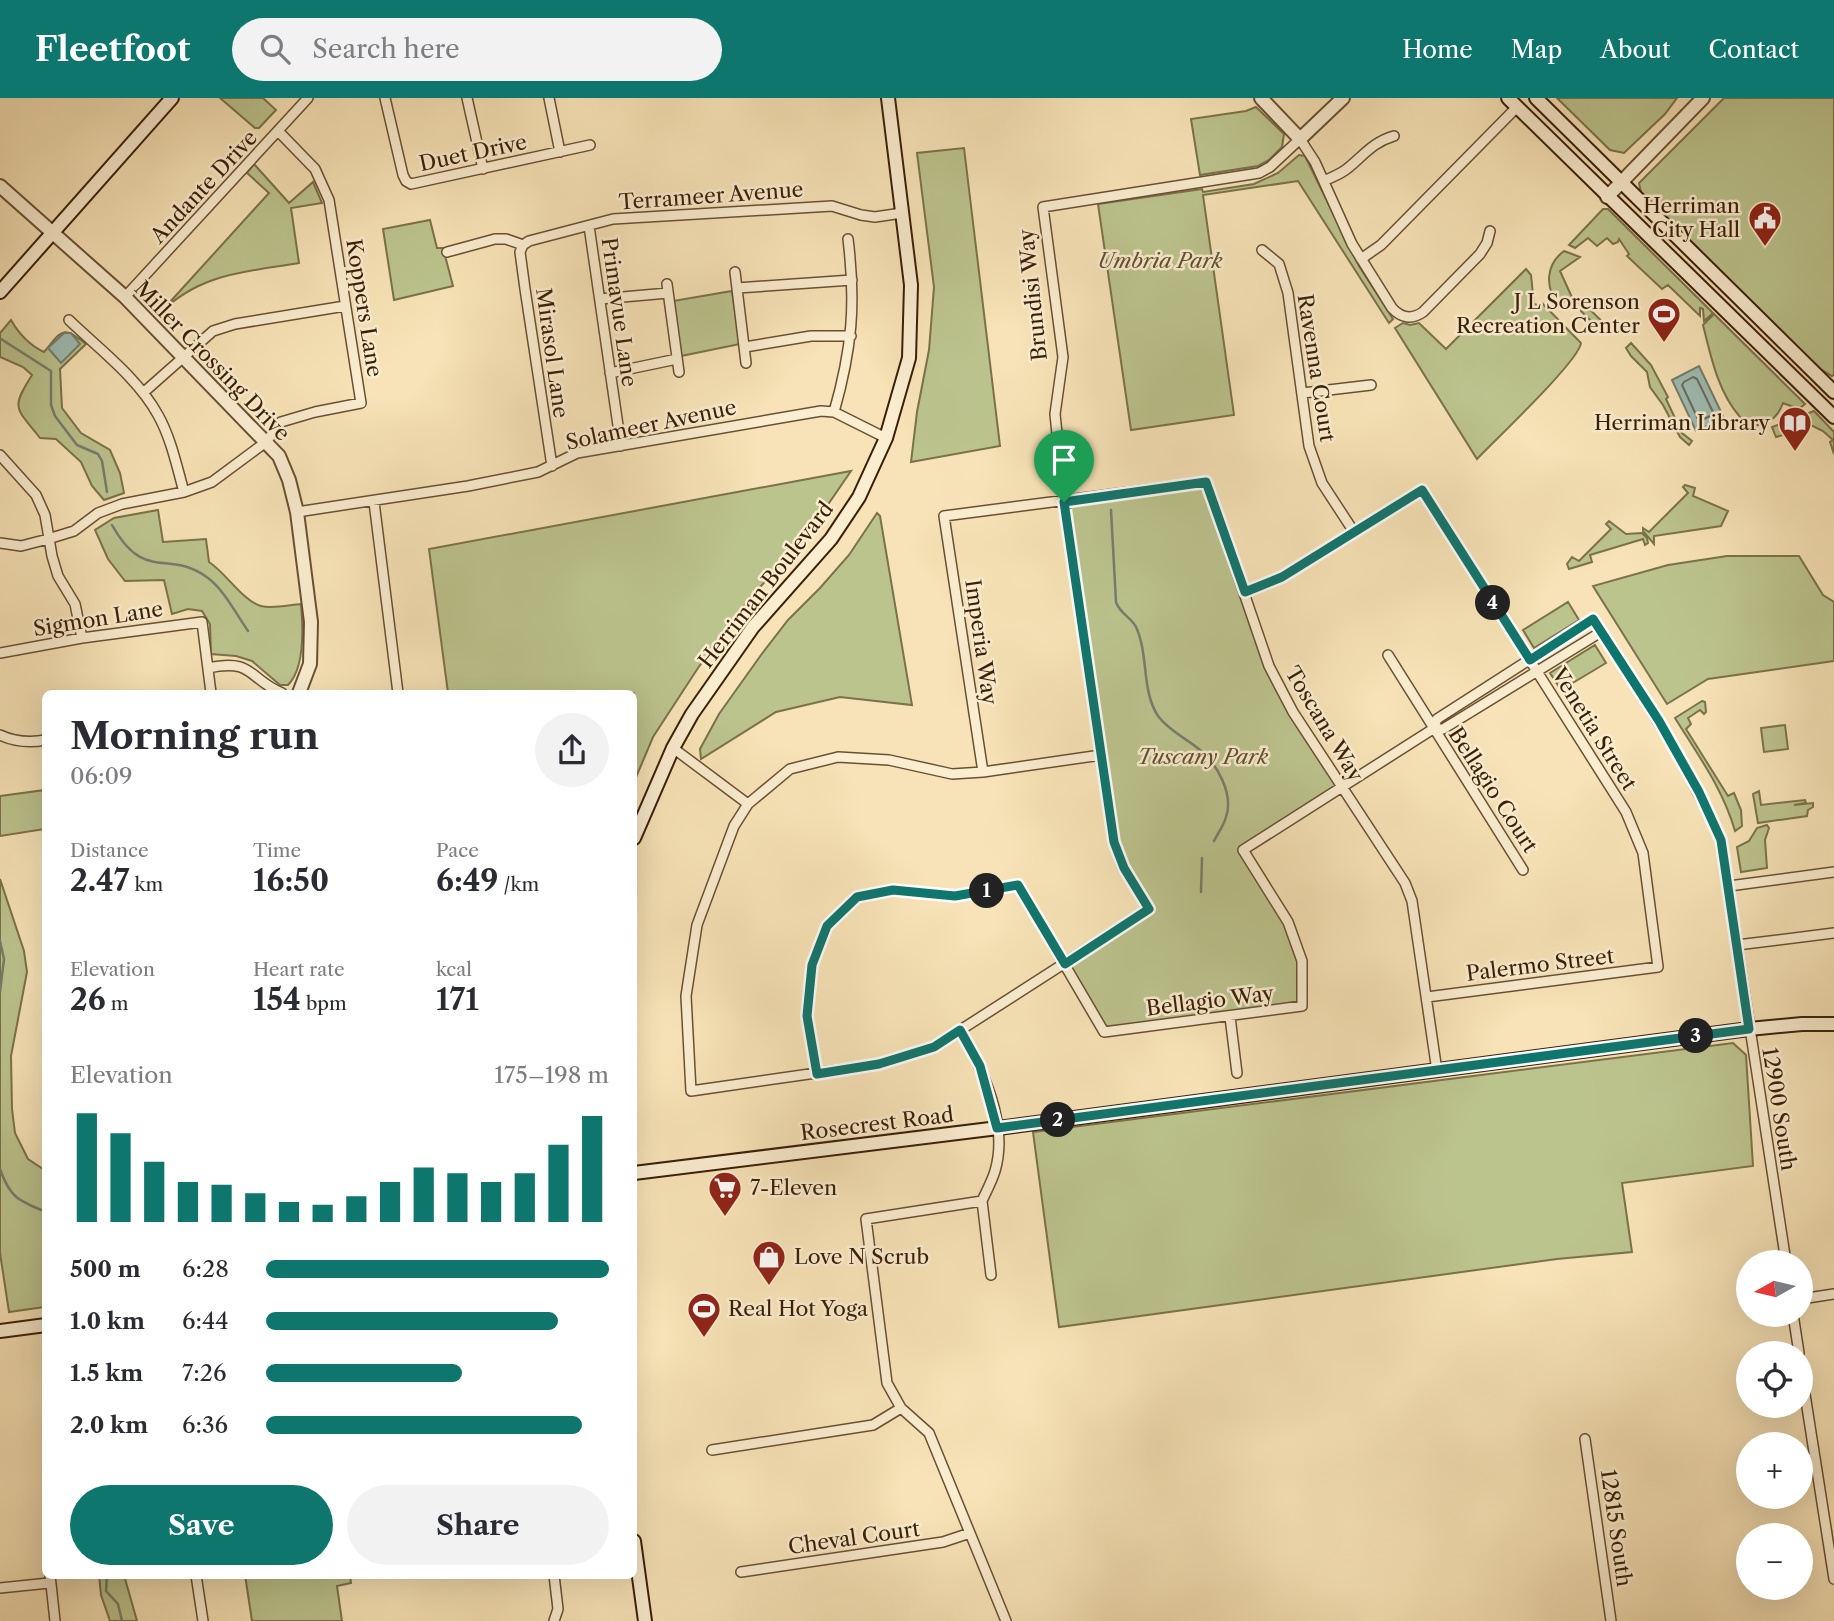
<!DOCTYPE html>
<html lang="en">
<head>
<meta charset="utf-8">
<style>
	:root { --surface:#fff; --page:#f2f2f3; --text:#2b2b33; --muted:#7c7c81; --accent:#0f766e }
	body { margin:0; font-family:"Libre Caslon Text",serif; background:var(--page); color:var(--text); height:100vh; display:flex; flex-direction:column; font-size:26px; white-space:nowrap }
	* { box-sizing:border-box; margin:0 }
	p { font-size:23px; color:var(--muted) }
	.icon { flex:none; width:38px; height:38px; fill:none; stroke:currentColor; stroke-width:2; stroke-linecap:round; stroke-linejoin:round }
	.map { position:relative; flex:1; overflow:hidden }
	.sheet { position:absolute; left:42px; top:592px; width:595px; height:889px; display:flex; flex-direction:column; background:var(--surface); border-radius:10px; box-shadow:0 7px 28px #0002 }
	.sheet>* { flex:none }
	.needle { width:46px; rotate:262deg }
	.tools { position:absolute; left:1736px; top:1152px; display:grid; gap:14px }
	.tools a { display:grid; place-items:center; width:77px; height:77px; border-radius:50%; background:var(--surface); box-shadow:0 7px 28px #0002; font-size:35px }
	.pin { position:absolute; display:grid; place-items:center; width:60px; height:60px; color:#fff; margin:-72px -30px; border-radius:50% 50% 50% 0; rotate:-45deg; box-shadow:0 0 7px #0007 }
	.pin .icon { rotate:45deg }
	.km { position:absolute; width:35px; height:35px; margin:-18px; border-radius:50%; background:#222; color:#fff; font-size:19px; line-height:35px; text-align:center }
	.round { display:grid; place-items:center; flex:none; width:74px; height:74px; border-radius:37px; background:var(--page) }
	.summary { display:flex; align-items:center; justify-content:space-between; height:119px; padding:0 28px }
	h1 { font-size:38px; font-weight:700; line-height:52px }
	.metrics { display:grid; grid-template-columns:repeat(3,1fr); gap:10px; height:119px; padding:7px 28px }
	.metrics div { display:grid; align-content:center }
	.metrics b { font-size:30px; font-weight:700 }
	.metrics small { font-size:19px; font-weight:400 }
	.metrics p { font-size:19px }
	.chart { height:196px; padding:14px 28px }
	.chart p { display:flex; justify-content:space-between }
	.chart svg { width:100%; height:126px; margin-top:7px; stroke:var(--accent); stroke-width:6 }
	.cta { display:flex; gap:14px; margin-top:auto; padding:14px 28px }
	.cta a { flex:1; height:80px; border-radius:42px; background:var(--accent); color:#fff; font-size:28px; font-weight:700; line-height:80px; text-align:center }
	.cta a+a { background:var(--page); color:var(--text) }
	ul { padding:0 28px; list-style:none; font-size:23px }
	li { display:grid; grid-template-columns:112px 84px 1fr; align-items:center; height:52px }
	li i { height:18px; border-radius:9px; background:var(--accent) }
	header { display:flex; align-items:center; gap:42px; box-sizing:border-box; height:98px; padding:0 35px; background:var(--accent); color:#fff }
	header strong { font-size:33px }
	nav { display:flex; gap:38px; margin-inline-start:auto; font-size:24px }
	.search { width:490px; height:63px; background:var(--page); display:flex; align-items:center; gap:18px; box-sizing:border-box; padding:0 24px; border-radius:38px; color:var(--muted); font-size:26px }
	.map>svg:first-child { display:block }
	.green { fill:#bcc48e; stroke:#7b724a; stroke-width:2 }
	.water { fill:#9ebdb4; stroke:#767e6e; stroke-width:2 }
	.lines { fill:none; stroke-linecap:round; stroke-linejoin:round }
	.shore { stroke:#6c6e5d; stroke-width:2 }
	.stream { stroke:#767e6e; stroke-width:2.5 }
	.minor-casing { stroke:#695032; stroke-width:12 }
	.tertiary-casing { stroke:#695032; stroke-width:16 }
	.secondary-casing { stroke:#3a1f06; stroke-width:16 }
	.minor { stroke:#faedd0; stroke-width:9 }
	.tertiary { stroke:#faedd0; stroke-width:12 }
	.secondary { stroke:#faedd0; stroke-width:12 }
	.route-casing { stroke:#fff; stroke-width:14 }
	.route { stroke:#0f766e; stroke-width:9 }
	.labels { text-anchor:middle; stroke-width:5; stroke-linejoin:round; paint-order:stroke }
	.street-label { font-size:21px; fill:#3a1f06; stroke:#faedd0 }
	.poi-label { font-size:21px; fill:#3a1f06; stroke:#faedd0; text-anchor:end }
	.park-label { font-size:21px; font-style:italic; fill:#61512f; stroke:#faedd0 }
</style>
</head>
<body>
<header>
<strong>Fleetfoot</strong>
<div class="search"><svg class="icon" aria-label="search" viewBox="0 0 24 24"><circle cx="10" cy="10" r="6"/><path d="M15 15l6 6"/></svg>Search here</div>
<nav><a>Home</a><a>Map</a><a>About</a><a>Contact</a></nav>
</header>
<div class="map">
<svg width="1834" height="1523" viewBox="0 0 1834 1523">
	<rect width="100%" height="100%" fill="#f7e3b7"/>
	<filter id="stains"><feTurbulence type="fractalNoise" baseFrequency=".00286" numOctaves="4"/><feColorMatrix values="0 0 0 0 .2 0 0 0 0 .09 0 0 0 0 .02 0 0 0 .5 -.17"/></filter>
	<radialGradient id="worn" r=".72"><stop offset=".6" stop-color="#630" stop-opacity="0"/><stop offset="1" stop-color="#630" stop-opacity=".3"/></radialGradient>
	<path class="green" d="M220,0H263L276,12L259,30H255Z
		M1557,0H1677L1665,16L1624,55L1610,52Z
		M1724,0H1834V277L1832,278L1817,269L1641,95L1639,85Z
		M1256,9L1284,36L1282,49L1269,62L1258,68L1200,77L1191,21L1246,13Z
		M964,50L1000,348L911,364L917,314L929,252L934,189L917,55Z
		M1299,57L1305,58L1359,168L1393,221L1389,225L1298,83L1203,97L1234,317L1131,332L1098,106L1202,91L1203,94L1254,86L1278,75Z
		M254,66L289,105L313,84L322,105L291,110L299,165C245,174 200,175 159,216L269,95L247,75Z
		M1603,111H1608L1713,215L1704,223L1703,211L1700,210V218L1668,187L1662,191L1627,158L1629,156L1619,141L1618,144L1613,146L1607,140L1597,148L1588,140L1575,150L1569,147Z
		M430,122L437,150H443L453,188L394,202L383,131Z
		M1564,153L1580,159L1560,173L1575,206L1582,204L1608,229L1603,235L1568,200L1559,208C1545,190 1545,167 1564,153Z
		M1526,171L1531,177L1534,206L1537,207L1542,205L1581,245C1579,263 1495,342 1477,361L1395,230L1403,225L1410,227L1419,225L1446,251Z
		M732,193L740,246L681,258L673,203Z
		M1714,216L1805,306L1799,311L1783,305C1776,325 1758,333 1738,323L1740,319C1718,294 1711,259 1703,227Z
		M11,222C19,236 29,247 44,254C62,233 62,226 86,246L60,271L62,310L81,335L110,352L120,375L124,395L104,402L92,388L81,364L56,341L40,340C16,309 10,312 32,277L23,269L0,259V235Z
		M1631,245L1651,267L1668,299L1666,301L1682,335L1692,343L1689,347L1680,339L1663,307L1650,289L1647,274L1631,258L1626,250Z
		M1814,313L1834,334V356L1830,344L1833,342L1823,333L1811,327L1804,329L1800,320L1781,328L1783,337L1776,339L1772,329Z
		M851,373L805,440L750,500L698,570L653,639L634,684V595H448L429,451Z
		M1206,384L1269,568L1342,690L1243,752L1288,824L1302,863V908L1104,934L1065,866L1149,811L1114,744L1064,404Z
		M1685,387L1695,390L1693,398L1728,413L1721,428L1654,438V446L1643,433V430L1649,434L1688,395L1683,389Z
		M158,412L163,444L206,441L209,464C225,474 243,503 261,508C272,511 289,507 301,506C303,528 305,570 288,587H280L252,563L236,558L211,556L210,526L202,513L188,511L172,516L164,482L125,483L108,461L95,432L114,420Z
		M877,415L880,418L912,607L840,599L776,614L701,661L700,651L719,616L761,557L788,522L820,490L849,457Z
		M1609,423L1626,436L1642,435L1647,440L1648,445L1645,447L1643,441L1590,457L1592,464L1569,471L1567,466L1572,459L1579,463L1611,431L1606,426Z
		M1727,458H1799L1823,497L1834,504V563L1708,581L1667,606L1593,488L1668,467Z
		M1568,504L1579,522L1534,550L1523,532Z
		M1595,547L1606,565L1561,592L1550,575Z
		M1702,603L1705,604L1706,614L1704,616L1700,612L1688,620L1691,626L1686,631L1728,698L1734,695L1741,712L1742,728L1735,733C1723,691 1698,657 1675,620Z
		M1785,627L1788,651L1764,654L1761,630Z
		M45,692V731L0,738V698Z
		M1759,693L1761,707L1805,702L1806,705L1794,707L1813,705V709L1808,712L1807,718L1758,725L1753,696Z
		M1767,727L1769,730L1765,742L1767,770L1741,774L1737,749L1749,743L1757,730Z
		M0,781L24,853L27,874L11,958L12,1011L15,1035L28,1061L46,1073L45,1209L9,1214L0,1155Z
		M1733,945L1746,957L1753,1068L1622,1085L1632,1154L1557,1161L1059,1229L1033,1034Z
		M99,1477H124L137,1523H110L101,1497Z
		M245,1477H350L351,1485L337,1488L342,1523H252Z"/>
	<path class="water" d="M64,235H71L80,246L61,265L48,250Z
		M1699,268L1724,320L1696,333L1672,282Z"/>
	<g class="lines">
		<path class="shore" d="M1693,279L1697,281L1713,314L1712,317L1702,322L1698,321L1682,287L1684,284Z"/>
		<path class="stream" d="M1,241L51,273V307L55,318L77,347L98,356L102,363L107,394
			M1111,412L1116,504C1120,516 1131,519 1136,529C1149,557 1141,592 1158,618C1169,633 1186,640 1200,652C1217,666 1234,696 1226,719C1224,727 1218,735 1214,743
			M112,427C145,486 168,450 208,480C225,493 236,516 248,533
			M1201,794L1202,760
			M0,843L4,861L0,894
			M0,1071C10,1100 19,1103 46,1114
			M107,1477L106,1493L118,1506L122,1523"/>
		<defs>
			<path id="minor" d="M385,0L403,77L406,83L411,86L590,47
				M467,0L483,71
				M549,0L560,54
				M1324,83C1332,79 1341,76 1348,70C1364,57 1373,44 1394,38
				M589,128L621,348
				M523,147L529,143L613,121L832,108L861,117L875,119L902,115
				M523,147L520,154L525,191L552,368
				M1262,152L1279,166L1288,195L1309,348L1322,385L1354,434
				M447,154L495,141H506L523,147
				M1361,161L1381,147L1517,9
				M735,174L746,265
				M667,186L679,274
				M737,190L852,182
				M125,199L308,0
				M600,201L668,195
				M69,222C99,251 138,280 158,317C171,340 177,369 184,394
				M745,249L811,238H851
				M610,275L677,261
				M143,295L213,233L235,226L345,208
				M1303,295L1371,287
				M834,314C852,251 856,206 848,141
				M0,357L36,397L45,417L52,458L58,478L75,506L82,540
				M374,404L398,595
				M297,414L468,388L538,374L577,355L821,313L834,314L886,340
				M0,445L21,448L48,441L74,433L98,415L122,406L184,394L212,384L266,344L281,324L315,314L361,305L329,102L315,71L279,34
				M1245,494L1282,479L1422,392L1626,714L1643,755L1658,869L1427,899
				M0,555L82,540L202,524L211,595
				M1388,557L1523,772
				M208,570C254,560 248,581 282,595
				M1433,631L1437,621L1593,521C1640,593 1686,664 1721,742L1786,1164
				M0,637C15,644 29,645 46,642
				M673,650L748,706
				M1101,657L983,674L952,676L889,662L838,659L790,671L748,706L734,728L697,827L686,898L691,993L879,966L934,949L1149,811L1123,770L1114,744L1101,657L1064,404L1055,316L1063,259L1043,109L1259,75L1270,69L1300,41L1315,64L1352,146L1392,210C1401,220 1412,222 1423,214L1480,156L1487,145L1490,133
				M983,674L944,418L1206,384L1269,568L1293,614L1405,785L1412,803L1437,973
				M1729,788L1834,774
				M1737,847L1834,835
				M1230,919L1237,975
				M960,932C983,972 1009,1026 995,1073C992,1083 986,1094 982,1103
				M817,976L807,918L812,867L827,828L857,799L893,792L955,798L1018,787L1104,934L1302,908V863L1288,824L1243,752L1433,631H1443L1601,534
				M982,1103L866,1121L887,1285L901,1310L929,1335L1006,1523
				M982,1103L991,1177
				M1801,1201L1834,1196
				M1793,1216L1799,1255
				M1801,1271L1834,1481
				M1585,1341L1611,1523
				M712,1352L873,1327L901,1310
				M741,1474L943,1444L970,1435
				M50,1477L55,1523
				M196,1477L203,1523
				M0,1490L49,1485
				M554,1523L558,1511L554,1477"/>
			<path id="tertiary" d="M1261,0L1300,41L1343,0
				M0,88L125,199L279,358L289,382L297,414L311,524L310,566L299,595
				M1607,99L1703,0"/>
			<path id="secondary" d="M1508,0L1834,319
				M1536,0L1834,294
				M0,194L172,0
				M634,740L673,650L692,616L753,529L831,441L859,399L886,340L909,260L911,187L888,0
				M634,1075L1006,1029L1749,931L1802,926H1834
				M0,1233L46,1227
				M634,1443L645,1523"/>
		</defs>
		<use href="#minor" class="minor-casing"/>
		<use href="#tertiary" class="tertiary-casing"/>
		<use href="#secondary" class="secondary-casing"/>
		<use href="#minor" class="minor"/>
		<use href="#tertiary" class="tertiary"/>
		<use href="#secondary" class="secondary"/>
	</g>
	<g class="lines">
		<defs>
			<path id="route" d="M1206,384L1245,494L1282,479L1422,392L1530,562L1593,521L1659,623L1699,694L1721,742L1749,931L997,1030L980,968L960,932L934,949L879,966L817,976L807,918L812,867L827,828L857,799L893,792L955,798L1018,787L1065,866L1149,811L1124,770L1114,744L1064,404Z"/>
		</defs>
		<use href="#route" class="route-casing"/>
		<use href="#route" class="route"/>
	</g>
	<defs>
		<symbol id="civic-pin" viewBox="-11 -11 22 30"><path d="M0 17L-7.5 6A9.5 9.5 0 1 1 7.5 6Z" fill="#8f2418" stroke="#faedd0"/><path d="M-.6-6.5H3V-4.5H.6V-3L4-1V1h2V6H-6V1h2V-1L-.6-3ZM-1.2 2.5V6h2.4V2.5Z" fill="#fff"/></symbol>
		<symbol id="stadium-pin" viewBox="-11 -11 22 30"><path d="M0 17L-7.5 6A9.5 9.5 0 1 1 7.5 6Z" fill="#8f2418" stroke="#faedd0"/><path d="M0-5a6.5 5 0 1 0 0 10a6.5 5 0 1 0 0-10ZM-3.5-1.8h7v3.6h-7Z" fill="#fff"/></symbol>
		<symbol id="library-pin" viewBox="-11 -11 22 30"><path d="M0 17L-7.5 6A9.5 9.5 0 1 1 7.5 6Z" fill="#8f2418" stroke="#faedd0"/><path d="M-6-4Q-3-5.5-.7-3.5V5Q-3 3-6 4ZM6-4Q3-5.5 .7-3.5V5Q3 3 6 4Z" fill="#fff"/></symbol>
		<symbol id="supermarket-pin" viewBox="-11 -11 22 30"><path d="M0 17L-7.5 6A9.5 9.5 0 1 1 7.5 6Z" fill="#8f2418" stroke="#faedd0"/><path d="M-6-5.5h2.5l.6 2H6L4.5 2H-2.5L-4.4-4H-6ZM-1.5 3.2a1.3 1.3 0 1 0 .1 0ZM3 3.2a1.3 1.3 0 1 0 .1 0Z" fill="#fff"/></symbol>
		<symbol id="shop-pin" viewBox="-11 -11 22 30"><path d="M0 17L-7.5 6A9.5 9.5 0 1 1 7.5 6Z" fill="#8f2418" stroke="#faedd0"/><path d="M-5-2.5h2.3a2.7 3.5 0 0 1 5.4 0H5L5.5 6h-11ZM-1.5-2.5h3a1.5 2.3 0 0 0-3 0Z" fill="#fff"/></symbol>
	</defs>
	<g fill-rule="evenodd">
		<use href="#civic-pin" x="1746" y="101" width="38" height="52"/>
		<use href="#stadium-pin" x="1645" y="197" width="38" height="52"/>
		<use href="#library-pin" x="1776" y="306" width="38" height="52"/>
		<use href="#supermarket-pin" x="706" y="1071" width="38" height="52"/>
		<use href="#shop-pin" x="750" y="1140" width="38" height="52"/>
		<use href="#stadium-pin" x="685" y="1192" width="38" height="52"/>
	</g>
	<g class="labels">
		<g class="street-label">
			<text transform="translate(473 55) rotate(-12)" y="7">Duet Drive</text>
			<text transform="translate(204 89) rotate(-47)" y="7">Andante Drive</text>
			<text transform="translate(711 98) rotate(-4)" y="7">Terrameer Avenue</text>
			<text transform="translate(1033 197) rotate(-96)" y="7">Brundisi Way</text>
			<text transform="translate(364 210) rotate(81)" y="7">Koppers Lane</text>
			<text transform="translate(619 214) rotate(82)" y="7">Primavue Lane</text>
			<text transform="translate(552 255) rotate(82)" y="7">Mirasol Lane</text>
			<text transform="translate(212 263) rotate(46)" y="7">Miller Crossing Drive</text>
			<text transform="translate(1316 270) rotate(81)" y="7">Ravenna Court</text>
			<text transform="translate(651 327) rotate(-12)" y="7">Solameer Avenue</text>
			<text transform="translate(766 487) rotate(-52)" y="7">Herriman Boulevard</text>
			<text transform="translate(98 521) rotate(-9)" y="7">Sigmon Lane</text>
			<text transform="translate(981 544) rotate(82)" y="7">Imperia Way</text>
			<text transform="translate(1324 626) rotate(59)" y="7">Toscana Way</text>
			<text transform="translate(1594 631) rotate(58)" y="7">Venetia Street</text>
			<text transform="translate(1493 692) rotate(57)" y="7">Bellagio Court</text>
			<text transform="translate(1540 867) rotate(-7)" y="7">Palermo Street</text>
			<text transform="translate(1210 903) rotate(-7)" y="7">Bellagio Way</text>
			<text transform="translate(1779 1011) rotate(81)" y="7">12900 South</text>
			<text transform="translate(877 1026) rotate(-7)" y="7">Rosecrest Road</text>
			<text transform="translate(1616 1430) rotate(82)" y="7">12815 South</text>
			<text transform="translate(854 1440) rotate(-8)" y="7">Cheval Court</text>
		</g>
		<g class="poi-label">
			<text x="1740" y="115">Herriman<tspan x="1740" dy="24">City Hall</tspan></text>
			<text x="1640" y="211">J L Sorenson<tspan x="1640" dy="24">Recreation Center</tspan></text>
			<text x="1770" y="332">Herriman Library</text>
			<text x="750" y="1097" text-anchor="start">7-Eleven</text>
			<text x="794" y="1166" text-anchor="start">Love N Scrub</text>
			<text x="728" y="1218" text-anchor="start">Real Hot Yoga</text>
		</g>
		<g class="park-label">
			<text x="1160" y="170">Umbria Park</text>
			<text x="1203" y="666">Tuscany Park</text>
		</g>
	</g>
	<rect width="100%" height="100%" filter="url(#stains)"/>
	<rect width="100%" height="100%" fill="url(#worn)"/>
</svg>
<div class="tools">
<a><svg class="needle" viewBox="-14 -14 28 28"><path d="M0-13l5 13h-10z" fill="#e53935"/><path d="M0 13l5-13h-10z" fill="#7c7c81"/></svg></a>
<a><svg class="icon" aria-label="locate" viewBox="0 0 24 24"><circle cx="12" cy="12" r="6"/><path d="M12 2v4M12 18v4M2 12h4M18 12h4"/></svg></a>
<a>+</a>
<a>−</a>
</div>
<div class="pin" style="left:1064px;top:404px;background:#1e9e55"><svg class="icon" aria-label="arrive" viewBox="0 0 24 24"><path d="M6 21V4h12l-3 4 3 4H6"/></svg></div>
<b class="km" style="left:987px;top:793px">1</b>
<b class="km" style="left:1058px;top:1022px">2</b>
<b class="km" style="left:1696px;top:938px">3</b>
<b class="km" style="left:1493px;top:505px">4</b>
<section class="sheet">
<div class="summary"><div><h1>Morning run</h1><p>06:09</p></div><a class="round"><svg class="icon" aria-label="share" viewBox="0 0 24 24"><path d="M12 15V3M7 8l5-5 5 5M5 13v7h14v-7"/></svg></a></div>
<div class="metrics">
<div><p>Distance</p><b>2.47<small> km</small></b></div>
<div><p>Time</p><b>16:50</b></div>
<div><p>Pace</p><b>6:49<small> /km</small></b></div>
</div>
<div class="metrics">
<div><p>Elevation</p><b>26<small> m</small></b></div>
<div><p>Heart rate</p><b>154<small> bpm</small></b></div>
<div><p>kcal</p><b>171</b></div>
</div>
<div class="chart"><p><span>Elevation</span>175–198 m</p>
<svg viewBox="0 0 160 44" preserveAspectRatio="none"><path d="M5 44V6M15 44V13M25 44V23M35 44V30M45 44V31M55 44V34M65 44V37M75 44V38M85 44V35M95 44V30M105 44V25M115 44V27M125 44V30M135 44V27M145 44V17M155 44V7"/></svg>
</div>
<ul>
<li><b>500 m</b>6:28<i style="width:100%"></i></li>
<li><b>1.0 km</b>6:44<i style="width:85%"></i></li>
<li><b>1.5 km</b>7:26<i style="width:57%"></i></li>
<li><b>2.0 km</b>6:36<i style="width:92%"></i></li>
</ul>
<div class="cta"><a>Save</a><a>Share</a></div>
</section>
</div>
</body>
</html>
